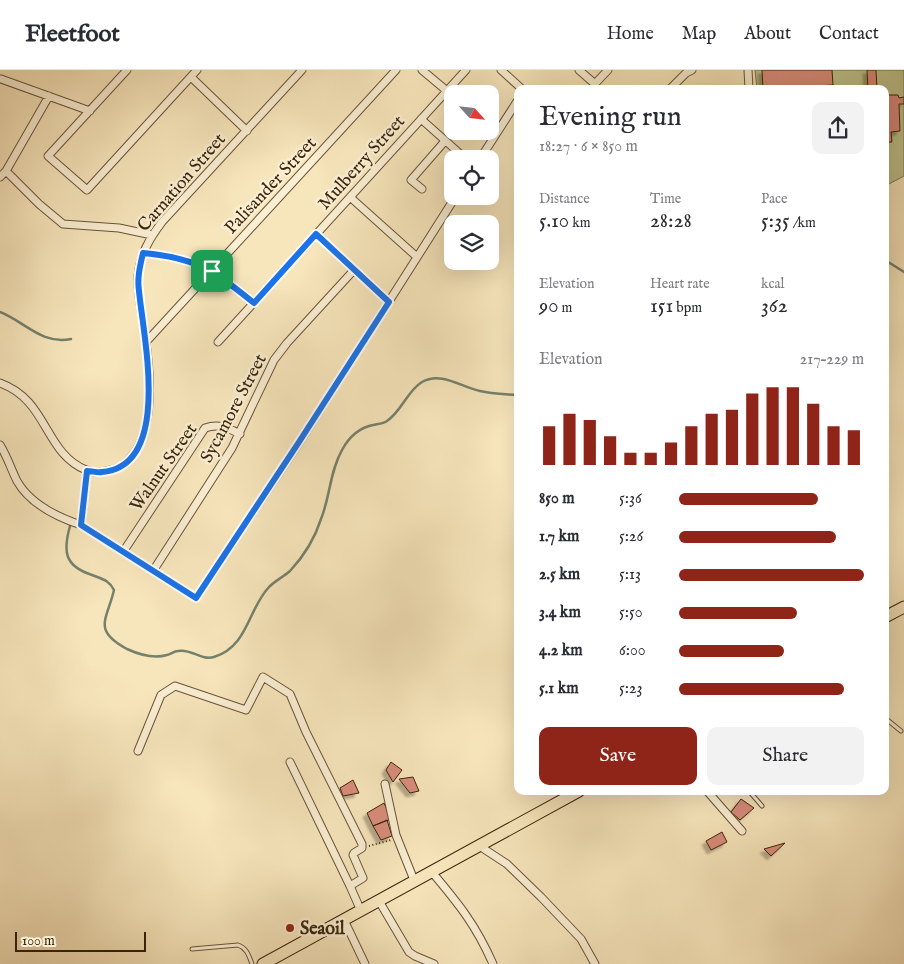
<!DOCTYPE html>
<html lang="en">
<head>
<meta charset="utf-8">
<style>
	:root { --surface:#fff; --page:#f2f2f3; --text:#2b2b33; --muted:#7c7c81; --line:#e1e1e2; --accent:#8f2418 }
	body { margin:0; font-family:"IM FELL English",serif; background:var(--page); color:var(--text); height:100vh; display:flex; flex-direction:column; font-size:19px; white-space:nowrap }
	* { box-sizing:border-box; margin:0 }
	p { font-size:16px; color:var(--muted) }
	.icon { flex:none; width:28px; height:28px; fill:none; stroke:currentColor; stroke-width:2; stroke-linecap:round; stroke-linejoin:round }
	.map { position:relative; flex:1; overflow:hidden }
	.details { position:absolute; left:514px; top:15px; width:375px; height:710px; display:flex; flex-direction:column; background:var(--surface); border-radius:10px; box-shadow:0 5px 20px #0002 }
	.details>* { flex:none }
	.needle { width:32px; rotate:117deg }
	.fabs { position:absolute; left:444px; top:15px; display:grid; gap:10px }
	.fabs a { display:grid; place-items:center; width:55px; height:55px; border-radius:10px; background:var(--surface); box-shadow:0 5px 20px #0002; font-size:25px }
	.scale { position:absolute; left:15px; bottom:12px; width:131px; box-sizing:border-box; padding-left:5px; border:2px solid #3a250b; border-top:0; font-size:14px; line-height:18px; white-space:nowrap; color:#3a250b; -webkit-text-stroke:4px #faeed3; paint-order:stroke }
	.pin { position:absolute; display:grid; place-items:center; width:42px; height:42px; color:#fff; margin:-21px; border-radius:10px; box-shadow:0 2px 8px #0006 }
	.round { display:grid; place-items:center; flex:none; width:52px; height:52px; border-radius:10px; background:var(--page) }
	.headline { display:flex; align-items:center; justify-content:space-between; height:85px; padding:0 25px }
	h1 { font-size:28px; font-weight:600; line-height:38px }
	.stats { display:grid; grid-template-columns:repeat(3,1fr); gap:8px; height:85px; padding:5px 25px }
	.stats div { display:grid; align-content:center }
	.stats b { font-size:21px; font-weight:600 }
	.stats small { font-size:14px; font-weight:400 }
	.stats p { font-size:14px }
	.chart { height:140px; padding:10px 25px }
	.chart p { display:flex; justify-content:space-between }
	.chart svg { width:100%; height:90px; margin-top:5px; stroke:var(--accent); stroke-width:6 }
	.button { display:flex; gap:10px; margin-top:auto; padding:10px 25px }
	.button a { flex:1; height:58px; border-radius:10px; background:var(--accent); color:#fff; font-size:20px; font-weight:600; line-height:58px; text-align:center }
	.button a+a { background:var(--page); color:var(--text) }
	ul { padding:0 25px; list-style:none; font-size:16px }
	li { display:grid; grid-template-columns:80px 60px 1fr; align-items:center; height:38px }
	li i { height:12px; border-radius:6px; background:var(--accent) }
	header { display:flex; align-items:center; gap:30px; box-sizing:border-box; height:70px; padding:0 25px; background:var(--surface); border-bottom:1px solid var(--line) }
	header strong { font-size:24px }
	nav { display:flex; gap:28px; margin-inline-start:auto; font-size:18px }
	.map>svg:first-child { display:block }
	.green { fill:#bfc48e; stroke:#7c744c }
	.lines { fill:none; stroke-linecap:round; stroke-linejoin:round }
	.stream { stroke:#75816d; stroke-width:2.5 }
	.building { fill:#d98c7c; stroke:#3a250b; filter:url(#shadow) }
	.lane-casing { stroke:#695537; stroke-width:5 }
	.street-casing { stroke:#695537; stroke-width:9 }
	.primary-casing { stroke:#3a250b; stroke-width:13 }
	.path { stroke:#3a250b; stroke-width:2; stroke-dasharray:1 2.5; stroke-linecap:butt }
	.lane { stroke:#faeed3; stroke-width:3 }
	.street { stroke:#faeed3; stroke-width:7 }
	.primary { stroke:#f7e5bb; stroke-width:11 }
	.route-casing { stroke:#fff; stroke-width:10 }
	.route { stroke:#1a73e8; stroke-width:6 }
	.poi-dot { fill:#8f2418; stroke:#faeed3; stroke-width:2 }
	.labels { text-anchor:middle; stroke-width:5; stroke-linejoin:round; paint-order:stroke }
	.street-label { font-size:18px; fill:#3a250b; stroke:#faeed3 }
	.poi-label { font-size:18px; font-weight:bold; fill:#3a250b; stroke:#faeed3; text-anchor:start }
</style>
</head>
<body>
<header>
<strong>Fleetfoot</strong>
<nav><a>Home</a><a>Map</a><a>About</a><a>Contact</a></nav>
</header>
<div class="map">
<svg width="904" height="894" viewBox="0 0 904 894">
	<defs>
		<filter id="shadow"><feDropShadow dx="-4" dy="4" stdDeviation="1" flood-color="#0004"/></filter>
	</defs>
	<rect width="100%" height="100%" fill="#f7e5bb"/>
	<filter id="stains"><feTurbulence type="fractalNoise" baseFrequency=".004" numOctaves="4"/><feColorMatrix values="0 0 0 0 .2 0 0 0 0 .09 0 0 0 0 .02 0 0 0 .5 -.17"/></filter>
	<radialGradient id="worn" r=".72"><stop offset=".6" stop-color="#630" stop-opacity="0"/><stop offset="1" stop-color="#630" stop-opacity=".3"/></radialGradient>
	<path class="green" d="M755,0H904V106L885,116V19H757Z"/>
	<g class="lines">
		<path class="stream" d="M885,190L904,202
			M0,242C25,252 42,275 71,269
			M70,456C63,481 64,496 92,505C102,509 109,510 114,520C107,550 92,560 127,579C140,585 153,589 167,585C171,584 174,581 178,581C191,578 201,591 214,587C248,577 248,539 269,517C275,511 283,507 290,501C303,487 315,468 321,449C330,427 330,401 342,380C349,367 358,358 373,355C377,354 383,354 387,351C402,341 407,321 422,312C441,301 461,317 480,321C492,324 505,324 518,325"/>
	</g>
	<path class="building" d="M762,0H832L833,15L763,19Z
		M867,0H876L877,19H868Z
		M885,25H898L899,28L904,27V34H899L900,61L891,62L892,72H885Z
		M391,692L402,700L393,712L386,700Z
		M413,707L419,721L410,723L399,709Z
		M353,710L359,723L343,726L340,718Z
		M741,729L754,738L740,750L731,742Z
		M384,733L391,749L373,756L367,743Z
		M387,750L392,766L381,770L373,756Z
		M722,762L727,772L711,780L706,771Z
		M785,773L771,786L764,779Z"/>
	<g class="lines">
		<defs>
			<path id="lane" d="M885,648L901,661
				M749,721L762,736
				M192,879L238,875C247,878 249,886 252,894"/>
			<path id="street" d="M127,0L48,86L87,120L197,0
				M422,0L447,21
				M501,0L522,19
				M579,0L595,14
				M748,0L749,19
				M191,7L247,61
				M1,9L90,41
				M590,19L608,0
				M670,19L686,3L692,0
				M421,49L466,89
				M480,89L518,30
				M6,101L39,134L63,154L119,158L152,165
				M0,107L6,101L49,26
				M422,119L411,110L445,71
				M350,127L417,187
				M316,164L389,232
				M143,183C196,188 213,200 254,233
				M146,272L396,0
				M218,272L466,0
				M0,313C48,330 44,383 86,400C96,404 106,401 115,399C124,396 130,389 135,382C157,348 149,290 143,252C141,237 137,221 138,206C140,185 149,169 162,152L302,0
				M0,375C7,386 11,399 17,411C30,434 57,447 81,455L196,528L299,373L456,126
				M81,455L87,401
				M123,482L205,358C219,353 228,358 240,364
				M153,501L232,378L274,290L287,273L354,200
				M138,681L161,625L175,616L246,640L263,607L290,624L306,662L362,774V778L354,783L353,785L363,808L350,816
				M290,692L350,816L361,841
				M385,714L396,765L414,810
				M707,721L742,761
				M478,775L507,794L541,827L581,869L595,894
				M431,801C458,833 476,855 493,894
				M379,831L409,882L415,886L434,894
				M344,850L365,894"/>
			<path id="primary" d="M885,547L904,537
				M263,894L579,721"/>
		</defs>
		<use href="#lane" class="lane-casing"/>
		<use href="#street" class="street-casing"/>
		<use href="#primary" class="primary-casing"/>
		<path class="path" d="M369,776L391,770"/>
		<use href="#lane" class="lane"/>
		<use href="#street" class="street"/>
		<use href="#primary" class="primary"/>
	</g>
	<g class="lines">
		<defs>
			<path id="route" d="M316,164L389,232L299,372L196,528L81,455L87,401C92,401 98,403 102,402C173,396 143,265 139,221C137,208 140,196 143,183C197,188 213,200 254,233Z"/>
		</defs>
		<use href="#route" class="route-casing"/>
		<use href="#route" class="route"/>
	</g>
	<circle class="poi-dot" cx="290" cy="858" r="5"/>
	<g class="labels">
		<g class="street-label">
			<text transform="translate(361 92) rotate(-48)" y="6">Mulberry Street</text>
			<text transform="translate(181 112) rotate(-49)" y="6">Carnation Street</text>
			<text transform="translate(270 115) rotate(-47)" y="6">Palisander Street</text>
			<text transform="translate(233 338) rotate(-62)" y="6">Sycamore Street</text>
			<text transform="translate(163 397) rotate(-55)" y="6">Walnut Street</text>
		</g>
		<g class="poi-label">
			<text x="300" y="864">Seaoil</text>
		</g>
	</g>
	<rect width="100%" height="100%" filter="url(#stains)"/>
	<rect width="100%" height="100%" fill="url(#worn)"/>
</svg>
<div class="fabs">
<a><svg class="needle" viewBox="-14 -14 28 28"><path d="M0-13l5 13h-10z" fill="#e53935"/><path d="M0 13l5-13h-10z" fill="#7c7c81"/></svg></a>
<a><svg class="icon" aria-label="locate" viewBox="0 0 24 24"><circle cx="12" cy="12" r="6"/><path d="M12 2v4M12 18v4M2 12h4M18 12h4"/></svg></a>
<a><svg class="icon" aria-label="layers" viewBox="0 0 24 24"><path d="M12 4l9 5-9 5-9-5zM3 14l9 5 9-5"/></svg></a>
</div>
<div class="scale">100 m</div>
<div class="pin" style="left:212px;top:201px;background:#1e9e55"><svg class="icon" aria-label="arrive" viewBox="0 0 24 24"><path d="M6 21V4h12l-3 4 3 4H6"/></svg></div>
<section class="details">
<div class="headline"><div><h1>Evening run</h1><p>18:27 · 6 × 850 m</p></div><a class="round"><svg class="icon" aria-label="share" viewBox="0 0 24 24"><path d="M12 15V3M7 8l5-5 5 5M5 13v7h14v-7"/></svg></a></div>
<div class="stats">
<div><p>Distance</p><b>5.10<small> km</small></b></div>
<div><p>Time</p><b>28:28</b></div>
<div><p>Pace</p><b>5:35<small> /km</small></b></div>
</div>
<div class="stats">
<div><p>Elevation</p><b>90<small> m</small></b></div>
<div><p>Heart rate</p><b>151<small> bpm</small></b></div>
<div><p>kcal</p><b>362</b></div>
</div>
<div class="chart"><p><span>Elevation</span>217–229 m</p>
<svg viewBox="0 0 160 44" preserveAspectRatio="none"><path d="M5 44V25M15 44V19M25 44V22M35 44V30M45 44V38M55 44V38M65 44V33M75 44V25M85 44V19M95 44V17M105 44V9M115 44V6M125 44V6M135 44V14M145 44V25M155 44V27"/></svg>
</div>
<ul>
<li><b>850 m</b>5:36<i style="width:75%"></i></li>
<li><b>1.7 km</b>5:26<i style="width:85%"></i></li>
<li><b>2.5 km</b>5:13<i style="width:100%"></i></li>
<li><b>3.4 km</b>5:50<i style="width:64%"></i></li>
<li><b>4.2 km</b>6:00<i style="width:57%"></i></li>
<li><b>5.1 km</b>5:23<i style="width:89%"></i></li>
</ul>
<div class="button"><a>Save</a><a>Share</a></div>
</section>
</div>
</body>
</html>
